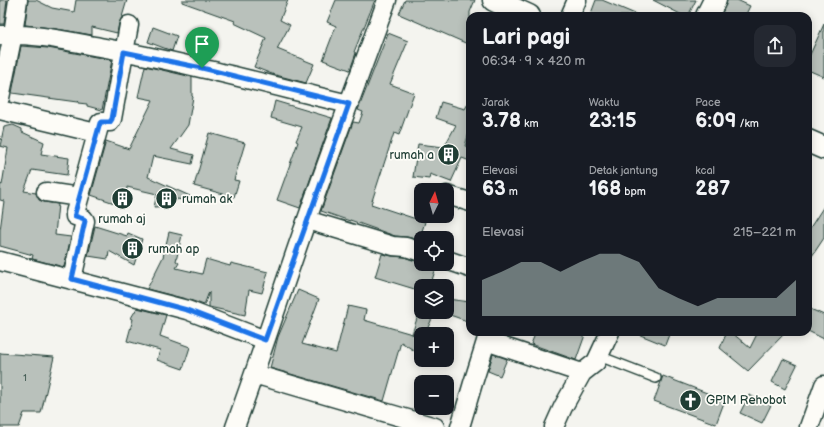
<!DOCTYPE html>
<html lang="id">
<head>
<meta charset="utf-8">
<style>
	:root { --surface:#171b24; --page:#242831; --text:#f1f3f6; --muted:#9ea1a6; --accent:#92a19f }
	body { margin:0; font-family:"Balsamiq Sans",sans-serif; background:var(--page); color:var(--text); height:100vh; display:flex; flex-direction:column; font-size:15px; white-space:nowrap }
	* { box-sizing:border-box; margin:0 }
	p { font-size:13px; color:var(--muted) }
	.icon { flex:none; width:22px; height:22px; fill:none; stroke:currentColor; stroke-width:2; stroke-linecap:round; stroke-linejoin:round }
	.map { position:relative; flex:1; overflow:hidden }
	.panel { position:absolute; left:466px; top:12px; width:346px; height:324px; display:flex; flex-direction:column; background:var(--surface); border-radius:12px; box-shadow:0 2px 10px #0003 }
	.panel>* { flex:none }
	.needle { width:26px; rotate:5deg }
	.tools { position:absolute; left:414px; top:183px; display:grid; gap:8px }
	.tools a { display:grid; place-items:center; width:40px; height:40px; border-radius:8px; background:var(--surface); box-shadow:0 2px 10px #0003; font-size:20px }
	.pin { position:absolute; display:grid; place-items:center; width:34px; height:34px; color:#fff; margin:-41px -17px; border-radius:50% 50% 50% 0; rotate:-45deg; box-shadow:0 0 4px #0007 }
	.pin .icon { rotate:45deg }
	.round { display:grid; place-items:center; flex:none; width:42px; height:42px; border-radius:12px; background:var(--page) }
	.headline { display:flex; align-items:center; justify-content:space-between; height:68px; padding:0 16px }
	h1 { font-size:22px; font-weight:700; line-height:30px }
	.figures { display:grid; grid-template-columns:repeat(3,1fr); gap:6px; height:68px; padding:4px 16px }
	.figures div { display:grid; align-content:center }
	.figures b { font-size:20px; font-weight:700 }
	.figures small { font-size:11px; font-weight:400 }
	.figures p { font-size:11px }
	.chart { height:112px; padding:8px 16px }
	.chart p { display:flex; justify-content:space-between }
	.chart svg { width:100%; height:72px; margin-top:4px; fill:var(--accent); opacity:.7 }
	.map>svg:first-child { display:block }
	.building { fill:#b9c1bb; stroke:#1f3d34 }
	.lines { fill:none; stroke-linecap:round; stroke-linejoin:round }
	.service-casing { stroke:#1f3d34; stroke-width:12 }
	.minor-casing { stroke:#1f3d34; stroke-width:21 }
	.tertiary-casing { stroke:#1f3d34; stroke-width:25 }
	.secondary-casing { stroke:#1f3d34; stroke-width:25 }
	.service { stroke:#fdfcf7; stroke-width:9 }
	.minor { stroke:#fdfcf7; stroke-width:18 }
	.tertiary { stroke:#fdfcf7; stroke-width:22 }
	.secondary { stroke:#fdfcf7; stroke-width:22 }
	.route-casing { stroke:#fff; stroke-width:8 }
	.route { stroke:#1a73e8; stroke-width:5 }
	.labels { text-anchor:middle; stroke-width:3.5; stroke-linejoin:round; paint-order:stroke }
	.number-label { font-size:10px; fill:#465e56 }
	.poi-label { font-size:12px; fill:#1f3d34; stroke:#fdfcf7; text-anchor:start }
</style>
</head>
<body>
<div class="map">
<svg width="824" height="427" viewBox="0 0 824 427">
	<rect width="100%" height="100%" fill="#f4f4ef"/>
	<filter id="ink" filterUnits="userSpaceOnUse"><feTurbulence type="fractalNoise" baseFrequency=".025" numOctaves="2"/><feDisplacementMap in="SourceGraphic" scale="8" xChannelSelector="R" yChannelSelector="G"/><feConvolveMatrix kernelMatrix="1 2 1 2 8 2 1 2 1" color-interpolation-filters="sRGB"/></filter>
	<g filter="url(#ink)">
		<path class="building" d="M0,0H7L4,24H0Z
			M28,0H36L52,8L74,12L76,0H127L122,17L119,23L117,33L92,27V35L51,28L25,25Z
			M182,0H288L280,20L290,25L277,49L314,64L306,83L272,74L254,67L266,38L234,23L235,21L182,2Z
			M336,0H375L354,52L356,53L350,70L323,60L336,26L327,22Z
			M405,0H475L470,12V45L399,14Z
			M596,0H602L640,16H590Z
			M653,0H696L688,16H684Z
			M727,0H737L750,6L745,16H721Z
			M824,24V77L808,70V59Z
			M153,27L177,36L172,51L148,42Z
			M388,33L408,41L390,84L414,93L399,135L394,133L371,204L425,222L419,240L407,237L395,236L350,220V221L321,211L353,122L359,123L363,112L358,110Z
			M21,46L48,48L112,60L102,110L87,106V104L78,103V101L77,102L12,93Z
			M145,66L192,77V96L193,97L188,125L171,149L194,155L192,164L153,156L148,177L190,196L188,201L177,199L172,206L154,207L157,194L127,187L126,207L91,195L106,141L129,149L153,100L138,97Z
			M470,100V129L465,146L470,147V161L462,158L451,182L430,174L429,179L413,177L418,144L444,147L456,125L436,118L441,102L465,109Z
			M275,101L332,118L300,208L277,200L298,142L296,141L302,127L271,118Z
			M13,125L22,129V132L44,142L41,154L69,158L67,175L32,170L24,191L36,193L39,200L44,202L58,204L55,235L71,237L64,267L32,259L33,255L0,246V230L4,201L0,200V184L2,185L8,148L0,146L4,127Z
			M209,133L245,143L234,180L239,181L234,197L194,186Z
			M824,206V238L808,262V231Z
			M95,226L127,236L128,233L142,239L134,265L109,251L108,259L88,256Z
			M169,232L182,235L176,261L179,263L176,268L202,274L206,259L230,266L231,263L268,272L262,293L249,290L245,315L209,307V292L204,305L190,300L147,289L163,257Z
			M382,254L392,256L404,257L436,268L430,286H421V291L375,277Z
			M298,290L319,299L302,344L336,353L348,306L366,310L364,320L412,334L419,312H435L425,334H412L421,337V355L401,342L384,401L270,368L278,337Z
			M447,299L470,302V322L447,314Z
			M137,308L166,315L160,336L190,347L183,369L157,360L160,350L127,341L133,319L131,318Z
			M808,308L824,315V339L808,331Z
			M536,332H586L576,360L531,344Z
			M633,332H670L665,345Z
			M727,332H731L750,348L758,332H786L748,371L720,348Z
			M0,353L54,357L41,413H24L19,427H0Z
			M493,354L507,359L500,376L488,371Z
			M783,359L797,365L785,389L772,382Z
			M663,376L725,400L716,424L654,401Z
			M749,395L771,405L762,423L740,413Z"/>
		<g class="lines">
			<defs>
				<path id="service" d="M599,356L656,378"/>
				<path id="minor" d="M570,16L577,0
					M0,35C33,33 67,41 100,47C184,62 266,84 349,104
					M0,98L13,34L18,0
					M0,110L96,133
					M46,192L79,197
					M447,195L470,202
					M307,220L393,246L406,247L421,252
					M447,260L470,268
					M0,261L187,310L265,340
					M72,279L85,221L84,219L75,216V213L100,123L101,122H110L112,119L129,25
					M486,341L582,373
					M254,374L435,427
					M235,427C260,359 282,290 306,222C332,147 360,74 387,0
					M460,427L473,383L489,332
					M554,427L563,407L582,373L596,362L610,332
					M809,427L824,385"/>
				<path id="tertiary" d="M707,16L715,0"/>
				<path id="secondary" d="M494,0L529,16
					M808,141L824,148"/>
			</defs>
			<use href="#service" class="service-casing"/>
			<use href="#minor" class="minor-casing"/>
			<use href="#tertiary" class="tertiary-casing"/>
			<use href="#secondary" class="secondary-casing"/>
			<use href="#service" class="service"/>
			<use href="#minor" class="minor"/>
			<use href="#tertiary" class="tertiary"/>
			<use href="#secondary" class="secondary"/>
		</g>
	</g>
	<g class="lines" filter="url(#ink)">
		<defs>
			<path id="route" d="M124,52L202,68L349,104L265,340L187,310L72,279L85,221L84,219L75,216V213L100,123L101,122H110L112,119Z"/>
		</defs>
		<use href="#route" class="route-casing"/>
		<use href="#route" class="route"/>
	</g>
	<defs>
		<symbol id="building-disc" viewBox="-11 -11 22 22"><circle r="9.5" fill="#1f3d34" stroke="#fdfcf7"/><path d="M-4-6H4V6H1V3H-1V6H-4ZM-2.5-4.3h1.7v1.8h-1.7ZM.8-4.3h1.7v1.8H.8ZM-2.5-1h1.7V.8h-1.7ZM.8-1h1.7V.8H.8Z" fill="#fff"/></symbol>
		<symbol id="church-disc" viewBox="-11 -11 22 22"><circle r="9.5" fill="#1f3d34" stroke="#fdfcf7"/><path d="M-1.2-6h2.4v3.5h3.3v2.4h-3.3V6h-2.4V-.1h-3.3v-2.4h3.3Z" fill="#fff"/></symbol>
	</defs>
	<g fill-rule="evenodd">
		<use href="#building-disc" x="436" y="142" width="25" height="25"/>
		<use href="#building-disc" x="110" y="186" width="25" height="25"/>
		<use href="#building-disc" x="154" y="186" width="25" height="25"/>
		<use href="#building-disc" x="120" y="236" width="25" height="25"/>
		<use href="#church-disc" x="678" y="388" width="25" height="25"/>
	</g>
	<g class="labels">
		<g class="number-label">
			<text x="25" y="381">1</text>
		</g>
		<g class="poi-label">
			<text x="434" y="159" text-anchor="end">rumah a</text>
			<text x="182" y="203">rumah ak</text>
			<text x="122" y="223" text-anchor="middle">rumah aj</text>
			<text x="148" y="253">rumah ap</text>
			<text x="706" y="404">GPIM Rehobot</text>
		</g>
	</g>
</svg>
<div class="tools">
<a><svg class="needle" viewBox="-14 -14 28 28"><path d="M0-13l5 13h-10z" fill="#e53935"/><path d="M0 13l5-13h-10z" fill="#9ea1a6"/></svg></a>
<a><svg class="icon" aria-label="locate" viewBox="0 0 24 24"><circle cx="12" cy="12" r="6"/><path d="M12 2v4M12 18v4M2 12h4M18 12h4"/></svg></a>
<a><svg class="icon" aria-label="layers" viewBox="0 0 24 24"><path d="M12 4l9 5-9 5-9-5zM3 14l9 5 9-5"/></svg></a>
<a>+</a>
<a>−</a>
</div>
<div class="pin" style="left:202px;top:68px;background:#1e9e55"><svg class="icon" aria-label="arrive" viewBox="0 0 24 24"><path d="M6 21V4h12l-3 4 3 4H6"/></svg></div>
<section class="panel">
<div class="headline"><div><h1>Lari pagi</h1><p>06:34 · 9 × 420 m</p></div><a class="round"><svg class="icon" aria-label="share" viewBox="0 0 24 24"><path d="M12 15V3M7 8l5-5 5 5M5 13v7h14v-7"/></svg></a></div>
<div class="figures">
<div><p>Jarak</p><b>3.78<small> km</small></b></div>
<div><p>Waktu</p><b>23:15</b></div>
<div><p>Pace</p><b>6:09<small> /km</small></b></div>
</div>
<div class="figures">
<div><p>Elevasi</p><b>63<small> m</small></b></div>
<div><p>Detak jantung</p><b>168<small> bpm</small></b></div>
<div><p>kcal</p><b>287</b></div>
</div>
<div class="chart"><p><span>Elevasi</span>215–221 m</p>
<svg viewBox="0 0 160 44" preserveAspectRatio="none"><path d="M0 44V22L10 17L20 11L30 11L40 17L50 11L60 6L70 6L80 11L90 27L100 33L110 38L120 33L130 33L140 33L150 33L160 22V44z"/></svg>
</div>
</section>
</div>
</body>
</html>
